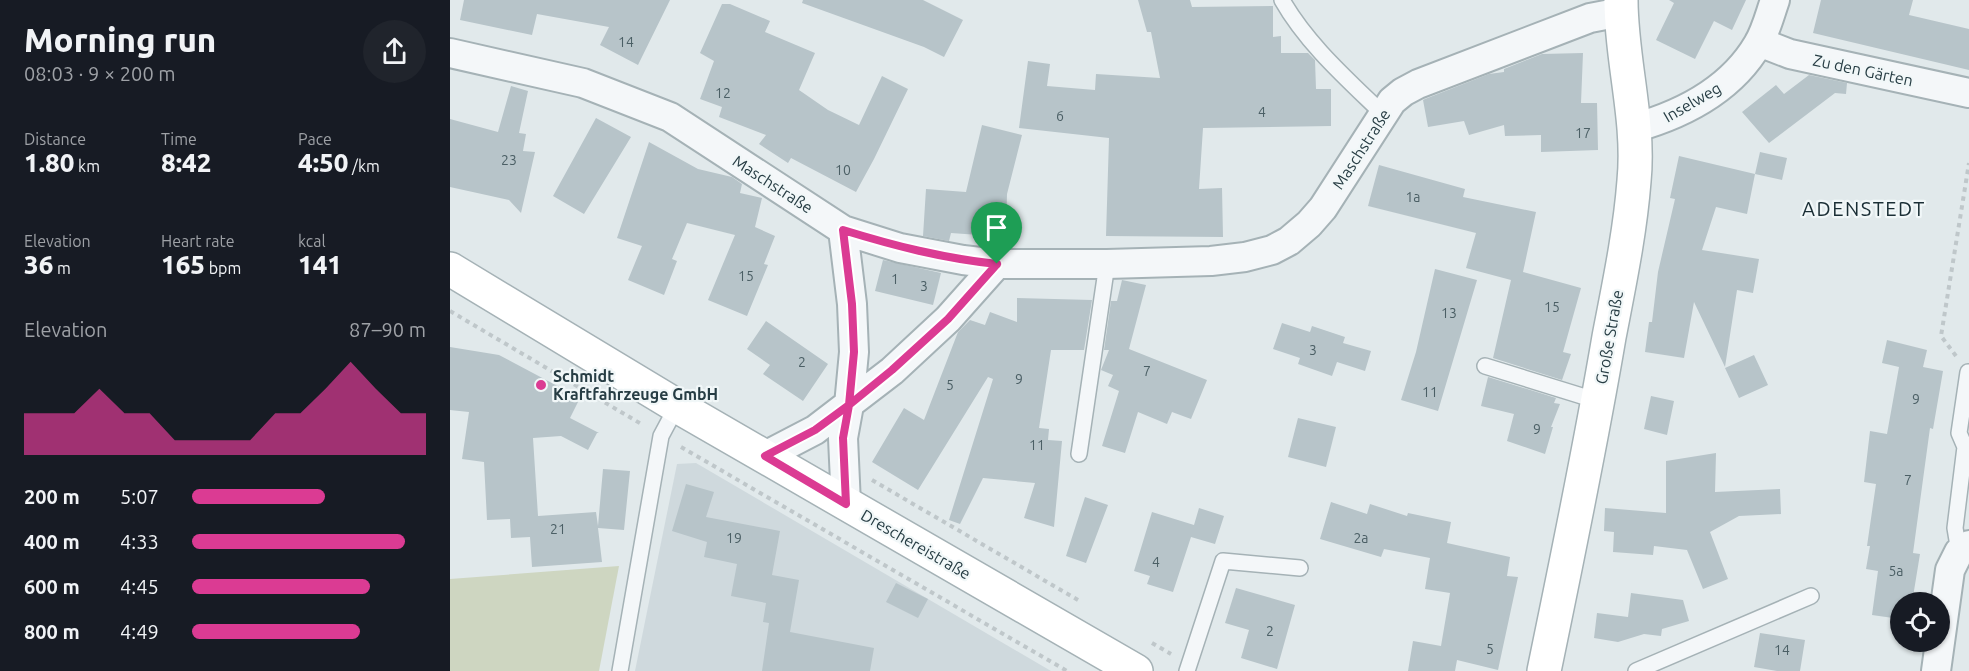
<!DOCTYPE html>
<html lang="en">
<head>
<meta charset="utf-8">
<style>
	:root { --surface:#171b24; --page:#20242c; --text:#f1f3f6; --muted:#9ea1a6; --accent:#db3b93 }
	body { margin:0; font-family:Ubuntu,sans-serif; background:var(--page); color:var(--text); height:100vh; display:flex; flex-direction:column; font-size:22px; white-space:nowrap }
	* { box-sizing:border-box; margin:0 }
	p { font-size:20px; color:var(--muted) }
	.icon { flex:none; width:33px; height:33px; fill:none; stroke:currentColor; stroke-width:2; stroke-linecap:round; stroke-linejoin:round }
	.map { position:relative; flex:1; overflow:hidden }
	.drawer { display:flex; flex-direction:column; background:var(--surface); width:450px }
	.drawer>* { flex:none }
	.buttons { position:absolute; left:1440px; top:592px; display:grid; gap:12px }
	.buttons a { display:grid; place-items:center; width:60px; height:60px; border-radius:50%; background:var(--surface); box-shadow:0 2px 4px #0004; font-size:30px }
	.pin { position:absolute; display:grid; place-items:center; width:51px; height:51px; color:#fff; margin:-62px -26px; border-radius:50% 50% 50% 0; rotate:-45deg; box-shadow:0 0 6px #0007 }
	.pin .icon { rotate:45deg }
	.round { display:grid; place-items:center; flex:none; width:63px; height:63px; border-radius:32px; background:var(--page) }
	.head { display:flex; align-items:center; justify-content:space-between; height:102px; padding:0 24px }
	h1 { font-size:33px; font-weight:800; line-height:45px }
	.stats { display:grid; grid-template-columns:repeat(3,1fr); gap:9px; height:102px; padding:6px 24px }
	.stats div { display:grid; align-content:center }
	.stats b { font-size:26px; font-weight:800 }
	.stats small { font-size:16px; font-weight:400 }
	.stats p { font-size:16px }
	.chart { height:168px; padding:12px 24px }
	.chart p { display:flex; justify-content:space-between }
	.chart svg { width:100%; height:108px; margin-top:6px; fill:var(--accent); opacity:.7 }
	ul { padding:0 24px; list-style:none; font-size:20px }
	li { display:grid; grid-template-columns:96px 72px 1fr; align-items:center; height:45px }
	li i { height:15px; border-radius:8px; background:var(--accent) }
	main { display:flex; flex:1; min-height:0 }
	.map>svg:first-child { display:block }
	.built { fill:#cfd9dd }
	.green { fill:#ced6c1 }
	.building { fill:#b7c4c9 }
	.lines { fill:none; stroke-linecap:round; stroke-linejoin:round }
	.lane-casing { stroke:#a5b2b6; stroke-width:18 }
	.street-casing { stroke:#a5b2b6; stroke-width:32 }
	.secondary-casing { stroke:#a5b2b6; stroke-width:36 }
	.path { stroke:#bfc7ca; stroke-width:4; stroke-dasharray:4.5 4.5; stroke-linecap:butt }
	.lane { stroke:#f4f7f9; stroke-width:15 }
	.street { stroke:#f4f7f9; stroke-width:28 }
	.secondary { stroke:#fff; stroke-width:33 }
	.route-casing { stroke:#fff; stroke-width:12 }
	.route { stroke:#db3b93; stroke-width:8 }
	.poi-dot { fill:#db3b93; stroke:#f1f7f8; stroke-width:2 }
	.labels { text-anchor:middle; stroke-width:4.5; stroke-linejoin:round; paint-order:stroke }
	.number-label { font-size:14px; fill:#4b5f65 }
	.street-label { font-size:16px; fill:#273d44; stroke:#f1f7f8 }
	.poi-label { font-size:16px; font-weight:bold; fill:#273d44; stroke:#f1f7f8; text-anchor:start }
	.quarter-label { font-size:20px; letter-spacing:1.5px; fill:#1a2e35; stroke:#f1f7f8 }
</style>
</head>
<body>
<main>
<section class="drawer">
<div class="head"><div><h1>Morning run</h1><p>08:03 · 9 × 200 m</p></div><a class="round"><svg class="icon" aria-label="share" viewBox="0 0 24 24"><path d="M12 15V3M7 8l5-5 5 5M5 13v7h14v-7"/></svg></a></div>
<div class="stats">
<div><p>Distance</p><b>1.80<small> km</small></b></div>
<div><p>Time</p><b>8:42</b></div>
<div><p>Pace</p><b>4:50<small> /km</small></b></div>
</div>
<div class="stats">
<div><p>Elevation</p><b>36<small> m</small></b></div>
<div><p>Heart rate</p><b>165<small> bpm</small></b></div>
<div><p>kcal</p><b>141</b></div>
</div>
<div class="chart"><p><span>Elevation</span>87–90 m</p>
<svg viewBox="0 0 160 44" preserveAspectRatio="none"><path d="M0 44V27L10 27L20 27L30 17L40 27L50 27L60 38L70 38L80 38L90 38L100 27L110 27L120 17L130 6L140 17L150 27L160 27V44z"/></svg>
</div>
<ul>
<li><b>200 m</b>5:07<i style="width:57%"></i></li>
<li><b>400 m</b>4:33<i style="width:91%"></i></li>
<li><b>600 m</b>4:45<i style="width:76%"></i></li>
<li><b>800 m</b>4:49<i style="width:72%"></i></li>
</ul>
</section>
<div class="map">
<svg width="1519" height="671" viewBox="0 0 1519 671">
	<rect width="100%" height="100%" fill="#e1e9eb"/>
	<path class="built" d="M246,463L601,671H185L227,464Z"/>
	<path class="green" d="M169,566L149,671H0V579Z"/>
	<path class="building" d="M14,0H220L188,65L150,45L159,27L87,14L82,35L10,20Z
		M353,0H473L513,20L494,57L474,47L352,3Z
		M688,0H740L742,7L823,6V37L831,36V53H858L865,60L866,89H881V126L753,128L749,189L772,188L773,237L656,236L659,138L569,128L578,61L600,64L597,86L645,90L646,74L710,78L701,32H697Z
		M1219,0H1296L1282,30L1264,21L1245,59L1206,40L1224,3Z
		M1371,0H1463L1459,15L1519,29V70L1363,33Z
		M272,4H280L320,21L315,32L365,53L349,90L378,110L409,125L432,76L458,89L424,159L406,192L341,158L338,163L309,144L316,135L269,117L272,107L250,99L264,61L250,53Z
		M1133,53L1131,103H1147L1148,150L1091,152V135L1055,136L1054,125L1019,135L1014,121L978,127L973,100L975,99L1039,74L1054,72V69L1092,54Z
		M1359,75L1397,83L1396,94L1385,93L1319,143L1292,112L1326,85L1334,94Z
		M61,86L78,91L69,133L76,134L73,151L85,152L71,213L59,200L0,187V119L48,132Z
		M146,118L181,137L134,214L103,196Z
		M532,125L572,135L557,194L556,232L530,231L529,235L501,233L499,241L473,236L476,189L516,192Z
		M199,142L248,169L282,177L292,184L290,193L312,198L305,227L325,236L314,264L318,265L297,316L258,300L285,235L237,223L222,259L227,261L214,295L178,280L192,246L167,238Z
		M1310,152L1337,158L1332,180L1305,174Z
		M1229,156L1305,174L1297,214L1266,207L1252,250L1309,259L1303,293L1287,290L1275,367L1244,302L1234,358L1195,352L1199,322H1202L1208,272L1225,199L1220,198Z
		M929,165L1015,189L1013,197L1086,212L1073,272L1131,288L1113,352L1121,354L1112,380L1043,358L1061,280L1016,268L1026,233L918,206Z
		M433,260L491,273L483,305L425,291Z
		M985,269L1027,280L988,411L951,400L966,352Z
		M672,280L696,285L679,349L757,380L741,419L722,412L717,424L688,412L675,453L652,446L669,391L658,386L663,375L651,370L659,350H654L661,301H667Z
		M567,298L642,300L634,350H601L589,428L599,429L598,440L612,441L604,527L574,518L585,483L533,478L510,524L499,520L543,379L538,377L468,490L422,462L454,408L474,420L508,332L520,320L535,325L540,312L567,322Z
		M316,321L378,364L353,401L313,374L320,365L297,349Z
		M832,323L860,332L862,326L895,337L893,343L921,351L915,371L887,362L882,376L848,364L850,358L823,349Z
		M1437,340L1477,350L1473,367L1493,371L1483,429L1480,428L1463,553L1470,554L1462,603H1450V619L1422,615L1428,571L1416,569L1420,546H1417L1426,484L1414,482L1420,431L1437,434L1449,367L1432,363Z
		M0,347L49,355L130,398L120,418L149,433H147L138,450L111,436L83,438L88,516L146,512L148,526L153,469L180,471L174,530L148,528L152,562L82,567L80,537L61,538L60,519L37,520L34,462L12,459L19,412L0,410Z
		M1304,355L1318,385L1289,398L1275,368Z
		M1038,377L1106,398L1104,403L1110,404L1101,427H1103L1095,454L1057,441L1064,414L1031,406Z
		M1201,396L1224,401L1217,435L1194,429Z
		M848,418L886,427L876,467L838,457Z
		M1266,453L1265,492L1330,489L1331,514L1289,516L1260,532L1278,579L1253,589L1237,550L1204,546L1203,555L1163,552L1164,532L1154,531L1155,508L1216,513V461Z
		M236,484L264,492L256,517L330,531L322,575L349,580L340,632L424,648L420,671H312L319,623L313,622L316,603L281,596L287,564L254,557L257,542L222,531Z
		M635,497L658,505L636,563L616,556Z
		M881,502L917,514L920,504L957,516L958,513L1001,522L997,543L1060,557L1057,576L1068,577L1048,670L1007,660L1005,671H958L963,641L991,646L1000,593L975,589L980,558L934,549L931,557L870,539Z
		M749,508L774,516L765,544L741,537L723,592L697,584L700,576L684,571L702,512L744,525Z
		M446,583L478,599L468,618L436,602Z
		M786,588L845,605L827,669L791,658L799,630L775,623Z
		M1181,593L1233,600L1239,621L1212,629L1211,636L1194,634L1168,642L1144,638L1147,613L1178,617Z
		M1310,633L1355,640L1350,671H1327L1304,667Z"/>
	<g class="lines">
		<defs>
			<path id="lane" d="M832,0C857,44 897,79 933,114
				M1035,366L1148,401
				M629,454L657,264
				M1509,552L1505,528L1515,447L1509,433L1518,372
				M170,671L211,436L227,406
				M737,671L773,561L850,568
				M1186,671L1361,596"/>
			<path id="street" d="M1309,42L1340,54L1519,93
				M0,53L133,83L220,117L393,230L450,248L513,260L547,264H657L761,261L795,257L822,250L839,241L859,224L873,208L942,101L953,92L968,84L1140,18L1171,12
				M1184,128C1234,114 1281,90 1308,44C1316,31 1320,14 1325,0
				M393,230L402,304L404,352L399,405L393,438L396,504
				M315,456L365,430L442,371L498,319L547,264
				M1486,671L1500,570L1509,552L1519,545"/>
			<path id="secondary" d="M0,269L227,406L686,671
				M1094,671C1117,560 1140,449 1159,337C1169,285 1180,233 1184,181C1190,120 1171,60 1171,0"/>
		</defs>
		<use href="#lane" class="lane-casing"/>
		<use href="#street" class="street-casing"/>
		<use href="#secondary" class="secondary-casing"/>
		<path class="path" d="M0,311L193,425
			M1506,356L1491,336L1519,163
			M231,447L617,671
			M422,480L628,600
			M702,643L721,654"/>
		<use href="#lane" class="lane"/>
		<use href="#street" class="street"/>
		<use href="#secondary" class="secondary"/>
	</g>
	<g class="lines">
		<defs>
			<path id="route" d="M547,264C492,258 445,246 393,230L402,304L404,352L399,405L365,430L315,456L396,504L393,438L399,405L442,370L498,319L547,264"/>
		</defs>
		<use href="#route" class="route-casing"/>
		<use href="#route" class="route"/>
	</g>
	<circle class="poi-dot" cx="91" cy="385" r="6"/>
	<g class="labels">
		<g class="number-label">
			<text x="176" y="47">14</text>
			<text x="273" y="98">12</text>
			<text x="812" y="117">4</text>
			<text x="610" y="121">6</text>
			<text x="1133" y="138">17</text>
			<text x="59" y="165">23</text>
			<text x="393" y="175">10</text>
			<text x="963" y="202">1a</text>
			<text x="296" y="281">15</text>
			<text x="445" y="284">1</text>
			<text x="474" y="291">3</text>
			<text x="1102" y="312">15</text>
			<text x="999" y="318">13</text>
			<text x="863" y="355">3</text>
			<text x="352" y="367">2</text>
			<text x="697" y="376">7</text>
			<text x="569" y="384">9</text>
			<text x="500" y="390">5</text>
			<text x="980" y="397">11</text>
			<text x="1466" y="404">9</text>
			<text x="1087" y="434">9</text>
			<text x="587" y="450">11</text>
			<text x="1458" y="485">7</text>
			<text x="108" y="534">21</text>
			<text x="284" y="543">19</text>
			<text x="911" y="543">2a</text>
			<text x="706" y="567">4</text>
			<text x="1446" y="576">5a</text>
			<text x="820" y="636">2</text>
			<text x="1040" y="654">5</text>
			<text x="1332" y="655">14</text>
		</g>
		<g class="street-label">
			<text transform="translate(1413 70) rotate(12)" y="6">Zu den Gärten</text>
			<text transform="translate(1242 102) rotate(-30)" y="6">Inselweg</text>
			<text transform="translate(911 149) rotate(-57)" y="6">Maschstraße</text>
			<text transform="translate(323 184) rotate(33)" y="6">Maschstraße</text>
			<text transform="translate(1159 337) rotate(-80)" y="6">Große Straße</text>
			<text transform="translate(466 544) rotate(30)" y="6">Dreschereistraße</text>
		</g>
		<g class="poi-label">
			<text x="103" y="382">Schmidt<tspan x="103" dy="18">Kraftfahrzeuge GmbH</tspan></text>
		</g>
		<g class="quarter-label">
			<text x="1414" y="216">ADENSTEDT</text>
		</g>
	</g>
</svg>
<div class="buttons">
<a><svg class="icon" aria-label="locate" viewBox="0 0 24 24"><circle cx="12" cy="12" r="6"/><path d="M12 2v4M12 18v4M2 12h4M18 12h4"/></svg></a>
</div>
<div class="pin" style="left:547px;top:264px;background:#1e9e55"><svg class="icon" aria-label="arrive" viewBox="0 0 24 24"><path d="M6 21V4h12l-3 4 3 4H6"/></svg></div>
</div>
</main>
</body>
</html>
